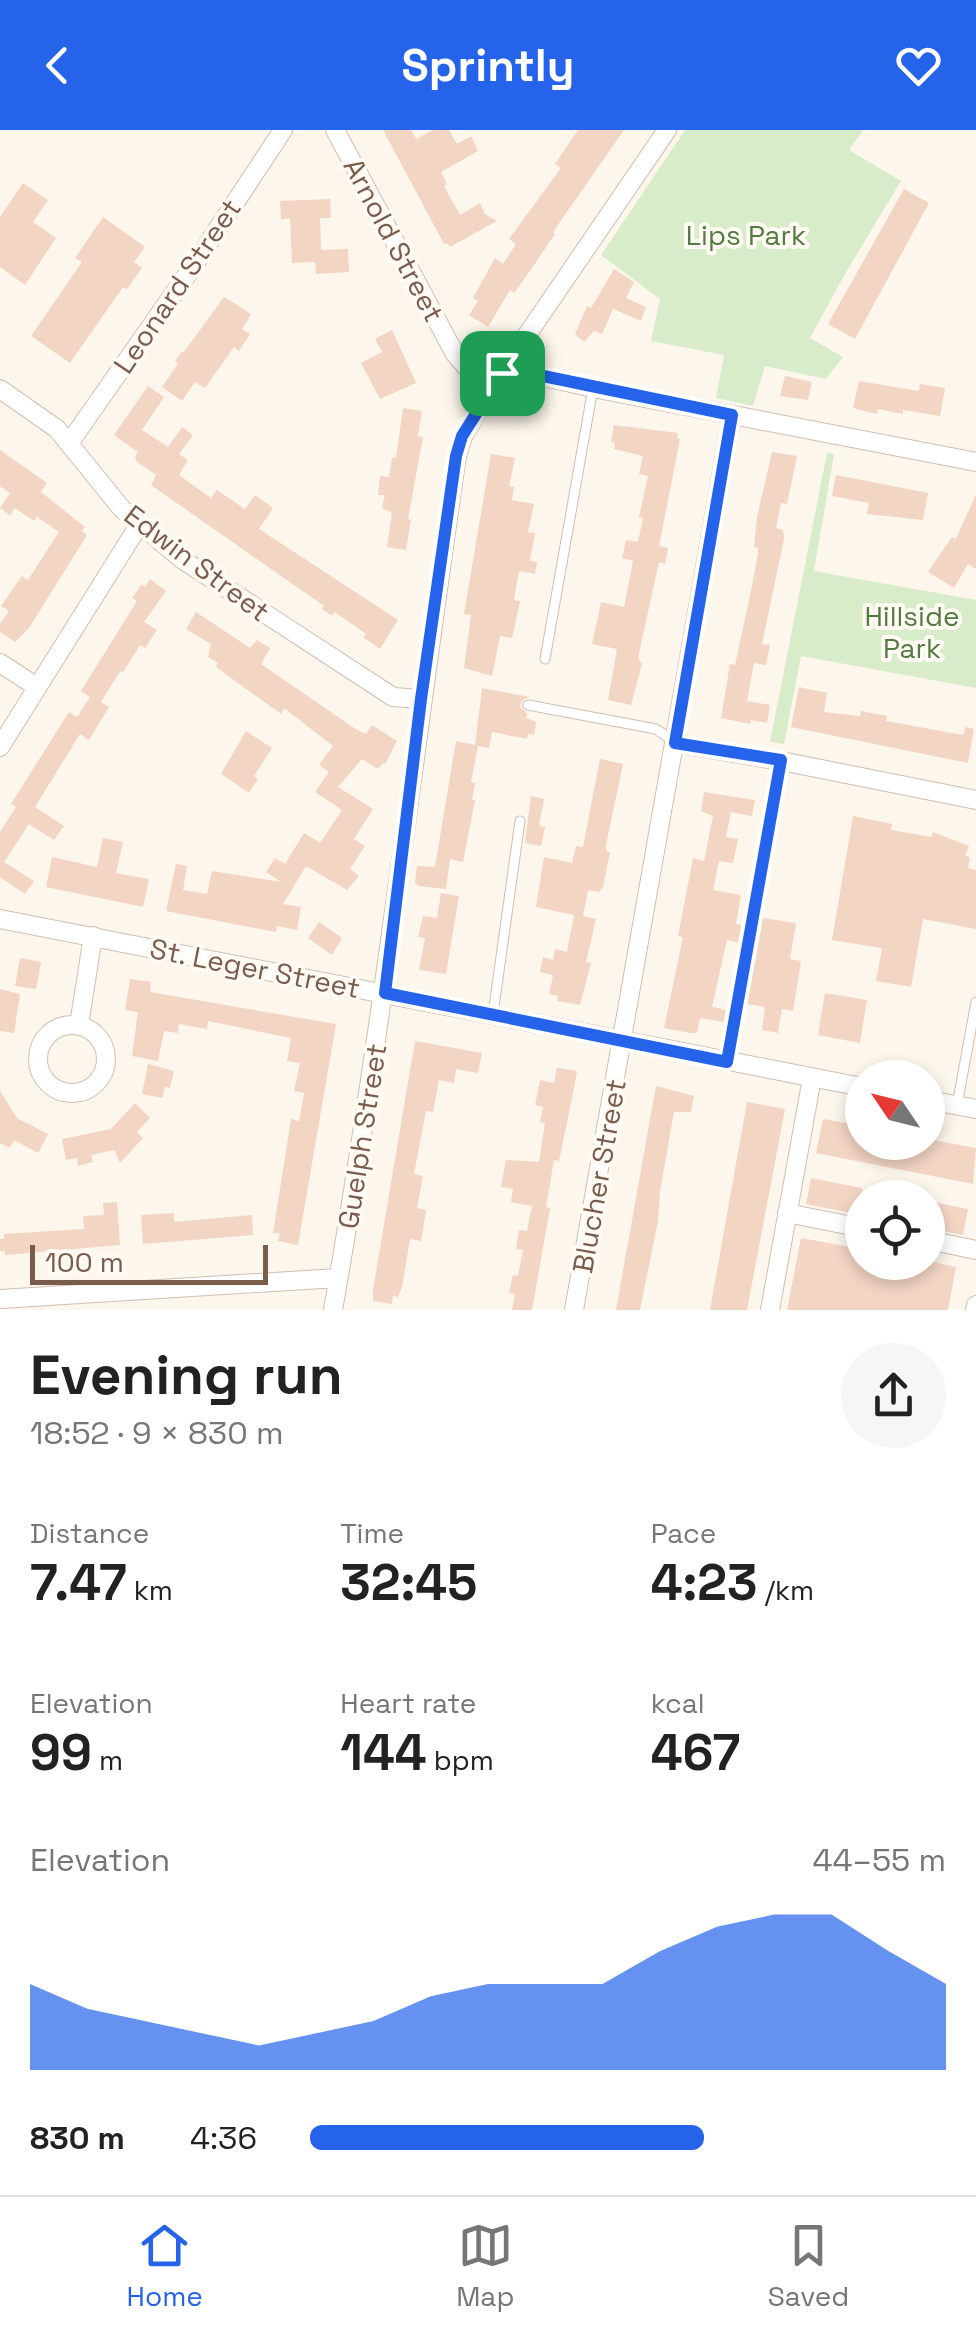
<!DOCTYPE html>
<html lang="en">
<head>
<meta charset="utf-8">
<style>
	:root { --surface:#fff; --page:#f6f6f6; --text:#222; --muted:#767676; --line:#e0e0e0; --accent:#2563eb }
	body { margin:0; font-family:"Space Grotesk",sans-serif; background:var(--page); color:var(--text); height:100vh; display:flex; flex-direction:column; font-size:38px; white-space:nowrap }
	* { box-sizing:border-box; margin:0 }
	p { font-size:32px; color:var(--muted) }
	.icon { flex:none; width:55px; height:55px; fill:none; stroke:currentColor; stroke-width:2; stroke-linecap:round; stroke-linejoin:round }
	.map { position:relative; height:1180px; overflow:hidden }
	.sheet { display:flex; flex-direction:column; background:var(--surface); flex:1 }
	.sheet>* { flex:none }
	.needle { width:65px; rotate:305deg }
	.tools { position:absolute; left:845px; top:930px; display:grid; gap:20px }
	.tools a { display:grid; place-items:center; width:100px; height:100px; border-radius:50%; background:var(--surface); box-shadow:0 5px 15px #0003; font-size:50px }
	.scale { position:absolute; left:30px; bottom:25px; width:238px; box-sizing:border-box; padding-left:10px; border:5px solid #7a5c4d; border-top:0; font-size:28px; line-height:35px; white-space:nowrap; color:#7a5c4d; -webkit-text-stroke:8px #fffaf3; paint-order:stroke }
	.pin { position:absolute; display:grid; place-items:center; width:85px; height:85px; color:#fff; margin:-42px; border-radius:20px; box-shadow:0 5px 15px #0006 }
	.round { display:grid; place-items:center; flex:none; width:105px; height:105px; border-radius:52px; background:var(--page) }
	.summary { display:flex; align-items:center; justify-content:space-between; height:170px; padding:0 30px }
	h1 { font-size:55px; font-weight:700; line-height:75px }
	.figures { display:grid; grid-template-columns:repeat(3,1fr); gap:15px; height:170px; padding:10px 30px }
	.figures div { display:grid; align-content:center }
	.figures b { font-size:50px; font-weight:700 }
	.figures small { font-size:28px; font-weight:400 }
	.figures p { font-size:28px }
	.chart { height:280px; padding:20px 30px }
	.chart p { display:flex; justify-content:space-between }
	.chart svg { width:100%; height:180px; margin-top:10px; fill:var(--accent); opacity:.7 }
	ul { padding:0 30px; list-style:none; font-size:32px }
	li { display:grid; grid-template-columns:160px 120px 1fr; align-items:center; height:75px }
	li i { height:25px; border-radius:12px; background:var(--accent) }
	header { display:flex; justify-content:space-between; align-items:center; height:130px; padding:0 30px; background:var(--accent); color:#fff; font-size:45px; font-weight:700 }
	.dock { display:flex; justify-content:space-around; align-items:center; height:140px; border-top:2px solid var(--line); background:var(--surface); font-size:28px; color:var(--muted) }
	.dock a { display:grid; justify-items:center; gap:5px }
	.dock .selected { color:var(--accent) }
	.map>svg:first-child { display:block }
	.green { fill:#d8ecc9 }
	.building { fill:#f3d5c3 }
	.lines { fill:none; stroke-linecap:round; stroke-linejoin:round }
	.service-casing { stroke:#d1beb0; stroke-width:11 }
	.minor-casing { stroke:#d1beb0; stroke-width:20 }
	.service { stroke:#fff; stroke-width:9 }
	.minor { stroke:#fff; stroke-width:18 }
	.route-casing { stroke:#fff; stroke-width:20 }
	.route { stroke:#2563eb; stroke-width:12 }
	.labels { text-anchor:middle; stroke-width:8; stroke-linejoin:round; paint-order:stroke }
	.park-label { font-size:28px; fill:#537a41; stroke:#fffaf3 }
	.street-label { font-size:28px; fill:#7a5c4d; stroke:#fffaf3 }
</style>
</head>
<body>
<header><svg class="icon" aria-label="back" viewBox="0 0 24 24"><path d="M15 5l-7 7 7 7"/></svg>Sprintly<svg class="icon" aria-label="heart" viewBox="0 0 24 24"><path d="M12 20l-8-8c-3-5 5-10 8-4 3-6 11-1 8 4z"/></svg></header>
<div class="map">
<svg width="976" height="1180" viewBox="0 0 976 1180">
	<rect width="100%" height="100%" fill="#fdf6ec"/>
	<path class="green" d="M685,0H863L849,20L901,51L846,142L810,208L843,227L826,249L765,236L753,276L716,268L724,225L651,211L660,169L601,125Z
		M827,323L834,324L814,441L976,470V558L801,526L784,614L770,612Z"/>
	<path class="building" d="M383,0H411L416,9L433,0H449L457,14L471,6L478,21L441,42L447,54L444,56L460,85L480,73L485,84L497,91L450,117L447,113L444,114Z
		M578,0H624L553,102L555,104L532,138L514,163L510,160L488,197L469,185L478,171L473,168L495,128L503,134L516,114L509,109L561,38L555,34Z
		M23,53L48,70L33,92L56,108L25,155L0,137V87Z
		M904,59L929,73L855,209L828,194Z
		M330,69L331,88H320L321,120L348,119L349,142L316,144L315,132L292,133L290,88L281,90L280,71Z
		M103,87L145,117L134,132L142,138L127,159L123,157L70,233L31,206L82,132L75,128Z
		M614,139L634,152L626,168L646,177L641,191L613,179L602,204L594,201L584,212L575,204L587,176L591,178Z
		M224,167L251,184L242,199L250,204L239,221L234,217L205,258L195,252L182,271L162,257L178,234L175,231L182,221L184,222Z
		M392,200L416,253L380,269L361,233L382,222L375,209Z
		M785,246L812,252L808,270L780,266Z
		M859,251L919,261L920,254L945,258L940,286L903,280V284L878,279L877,284L853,278Z
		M148,256L164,267L142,300L168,317L182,297L193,305L179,324L188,330L179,345L211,368L217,360L245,379L255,365L273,378L259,399L398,490L380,519L363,507L366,504L335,482L332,486L322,479L324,476L151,355L156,345L137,332L135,327L138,322L114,305Z
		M403,278L422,281L418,306L423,307L408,389L411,390L406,420L387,417L392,383L382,378L385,365H378L380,346L389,347L392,328H396Z
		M614,295L678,303L677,308L680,309L659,416L668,418L665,434L659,432L638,528L642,534L631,575L608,570L617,519L592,514L601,472L624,477L633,431L622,428L626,410L638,412L643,388L639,387L648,346L639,344L643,326L614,319L615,313L611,312Z
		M0,320L47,353L41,362L85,397L82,401L87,405L29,498L15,512L0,502V494L9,481L1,476L22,446L28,450L59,402L37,387L34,391L15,378L10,385L0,378L10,363L0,356Z
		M772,322L797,326L787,374L781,373L776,398L783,400L784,409L762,514L770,515L766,535L754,533L747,571L770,575L767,593L751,590L750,594L721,588L730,534L735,535L751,461L758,424V418L754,417L757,387Z
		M491,324L515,328L509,356L514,357L512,370L534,374L528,402L535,403L530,431L537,432L535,444L519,441L514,470L520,471L512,508L500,506L492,546L464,538L471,485L464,484Z
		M836,345L928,363L923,390L867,384L869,373L832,366Z
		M976,364V439L968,434L954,458L928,442L952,407L956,409Z
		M150,449L166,461L144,492L157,500L145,518L140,515L123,542L120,541L101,572L109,577L89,610L80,604L35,677L64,696L54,710L29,694L4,732L34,751L25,764L0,747V702L16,677L11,674L69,582L77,587L90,567L81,561L137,471L132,468L142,454L145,457Z
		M196,482L250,518L257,510L270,518L261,534L357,600L366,604L372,595L397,611L385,634L383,633L378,639L362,629L338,657L373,679L354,709L365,716L350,739L359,746L347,760L306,736L283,774L301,777L297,800L277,796L276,802L166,781L176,734L187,736L183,760L207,764L212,741L281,752L266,742L275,728L285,734L304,703L320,713L342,680L315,662L329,642L319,635L333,616L284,578L281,584L216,537L218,533L208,527L211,514L186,499Z
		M799,557L827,563L824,582L860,586L861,581L887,586L886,591L963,605L966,597L974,599L968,633L791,597Z
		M482,558L530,567L523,569L520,577L527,583L526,588L536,592L534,605L528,604L527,609L492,602L489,618L478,616L471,652L475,653L472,670H475L463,732L450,729L446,759L419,756L415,753L417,736L435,737L456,611L475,615Z
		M246,601L272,618L254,646L258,649L249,663L221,644Z
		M600,629L623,634L606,715V721L610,722L603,757L599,762L588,760L583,786L596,789L586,832L591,833L580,875L557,871L558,866L549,864L553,845L540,842L543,827L553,830L555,819L567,822L574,785L536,777L544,727L572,733L576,716L583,717Z
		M704,662L755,670L752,686L731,682L726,707L738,709L733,733L719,731L713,760L741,765L736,794L743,795L740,813L727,810L712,877L726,880L724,892L700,888L697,903H690L664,898L683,807L678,806L693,728L704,731L713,686L701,681Z
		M531,666L544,669L539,696L545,697L541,716L525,713Z
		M853,686L892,694L891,700L931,707L933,702L969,716L965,726L970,727L968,738L976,740V799L923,789L911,857L876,851L882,818L832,810Z
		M103,708L123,712L116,743L149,749L143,777L46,757L52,727L97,737Z
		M441,763L459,766L446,844L419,840L425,808L418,807L423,786L437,788Z
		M762,788L796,793L790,829L801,831L793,881L782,879L778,903L762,900L765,877L747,874Z
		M319,792L342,808L332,825L308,808Z
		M20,828L41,832L36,859L15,856Z
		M130,849L151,852L150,862L336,894L298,1115L278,1111L280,1103H273L291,989L299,991L304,963L294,961L300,933L287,931L291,908L208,891L207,899L179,894L178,903L164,901L158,931L132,926L138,882L125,880Z
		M0,859L20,864L14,903L0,901Z
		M825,863L867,870L860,913L818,905Z
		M415,911L482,923L478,943L456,939L454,953L439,950L433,982L426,981L414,1044L423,1046L417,1078L426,1080L421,1111L410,1109L402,1157L398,1167L393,1166L392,1174L373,1171V1160Z
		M148,934L174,941L170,958L165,957L162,968L142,964Z
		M557,938L577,941L573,963L559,1031L554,1030L546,1077L550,1078L532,1180H512L515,1164L509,1163L513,1145L518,1146L523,1120L516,1119L519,1100L527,1101L532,1076L511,1072L513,1059L501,1057L506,1030L539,1032L545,993L540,992L543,977L535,975L540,950L554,953Z
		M656,956L694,966L691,982H674L660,1061L658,1091L640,1180H616Z
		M0,961L17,988L48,1004L38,1023L14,1010L10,1018L0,1013Z
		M747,972L785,979L747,1180H710Z
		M135,973L150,988L137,1002L143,1008L120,1033L114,1020L91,1025L93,1032L78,1036L77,1028L66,1030L62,1009L111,999Z
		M823,989L862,996V1012H928V1009L976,1018L973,1054L816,1023Z
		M811,1048L862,1058V1085L806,1074Z
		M928,1071L968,1079L963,1105L928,1098Z
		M117,1072L120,1115L5,1125V1121H0V1109H4V1104L84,1099L83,1086L104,1085L103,1073Z
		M174,1083V1092L252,1085L253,1105L143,1114L141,1085Z
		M801,1108L862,1119V1132H933L956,1137L948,1180H787Z"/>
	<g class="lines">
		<defs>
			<path id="service" d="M545,529L593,258
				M528,575L656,599L673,611
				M493,884L520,691
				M727,932L781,631
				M957,975L976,872"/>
			<path id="minor" d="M335,0L455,224L471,242L519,241L593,258L976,332
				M0,259L57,299L122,379L183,430L393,567L421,569
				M70,312L196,132L283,0
				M0,533L37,557
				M675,613L781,631L976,670
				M0,617L139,395
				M0,789L862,957
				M79,895L93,806
				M38 929a34 34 0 1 1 68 0a34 34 0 1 1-68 0Z
				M928,970L976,979
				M787,1083L862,1098
				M928,1110L976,1120
				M0,1169L338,1148
				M333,1180C383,896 415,610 457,326L463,306L501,243L667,0
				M574,1180L732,285
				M770,1180L812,948
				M975,1180L976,1175"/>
		</defs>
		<use href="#service" class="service-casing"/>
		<use href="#minor" class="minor-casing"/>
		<use href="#service" class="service"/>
		<use href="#minor" class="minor"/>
	</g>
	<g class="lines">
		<defs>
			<path id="route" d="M519,241L732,285L675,613L781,630L727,932L385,863L421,569L456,326L462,306L502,243Z"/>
		</defs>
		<use href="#route" class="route-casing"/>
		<use href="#route" class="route"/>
	</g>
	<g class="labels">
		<g class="park-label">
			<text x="746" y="115">Lips Park</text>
			<text x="912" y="496">Hillside<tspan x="912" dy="32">Park</tspan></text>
		</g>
		<g class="street-label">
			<text transform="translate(394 110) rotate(62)" y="10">Arnold Street</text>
			<text transform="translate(177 156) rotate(-56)" y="10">Leonard Street</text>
			<text transform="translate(197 433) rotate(37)" y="10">Edwin Street</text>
			<text transform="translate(255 838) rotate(11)" y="10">St. Leger Street</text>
			<text transform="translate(362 1006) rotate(-81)" y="10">Guelph Street</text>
			<text transform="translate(599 1046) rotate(-80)" y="10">Blucher Street</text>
		</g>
	</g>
</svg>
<div class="tools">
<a><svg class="needle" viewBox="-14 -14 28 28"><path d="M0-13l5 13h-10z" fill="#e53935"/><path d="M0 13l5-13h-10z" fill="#767676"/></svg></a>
<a><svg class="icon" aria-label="locate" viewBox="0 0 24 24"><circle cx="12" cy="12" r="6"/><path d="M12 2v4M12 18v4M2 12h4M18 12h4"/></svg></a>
</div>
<div class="scale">100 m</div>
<div class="pin" style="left:502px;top:243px;background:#1e9e55"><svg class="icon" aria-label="arrive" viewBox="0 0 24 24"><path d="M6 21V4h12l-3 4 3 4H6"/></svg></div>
</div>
<section class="sheet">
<div class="summary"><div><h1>Evening run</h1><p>18:52 · 9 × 830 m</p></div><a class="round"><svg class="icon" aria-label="share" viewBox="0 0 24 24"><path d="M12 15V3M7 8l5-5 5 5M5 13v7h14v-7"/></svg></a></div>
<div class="figures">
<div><p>Distance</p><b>7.47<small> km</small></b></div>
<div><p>Time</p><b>32:45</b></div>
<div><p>Pace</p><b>4:23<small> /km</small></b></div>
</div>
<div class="figures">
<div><p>Elevation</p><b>99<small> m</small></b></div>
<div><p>Heart rate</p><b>144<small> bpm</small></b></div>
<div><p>kcal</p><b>467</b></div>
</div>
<div class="chart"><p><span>Elevation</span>44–55 m</p>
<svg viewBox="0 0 160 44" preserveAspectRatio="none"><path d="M0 44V23L10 29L20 32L30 35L40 38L50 35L60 32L70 26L80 23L90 23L100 23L110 15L120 9L130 6L140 6L150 15L160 23V44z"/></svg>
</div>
<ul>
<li><b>830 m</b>4:36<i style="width:62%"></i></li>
</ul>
</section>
<nav class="dock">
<a class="selected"><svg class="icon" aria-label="home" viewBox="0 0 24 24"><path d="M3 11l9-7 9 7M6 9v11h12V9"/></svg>Home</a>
<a><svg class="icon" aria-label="map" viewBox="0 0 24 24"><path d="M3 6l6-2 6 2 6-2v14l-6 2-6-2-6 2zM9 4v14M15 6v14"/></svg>Map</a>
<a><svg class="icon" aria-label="saved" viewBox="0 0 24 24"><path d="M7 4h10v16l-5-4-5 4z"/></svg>Saved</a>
</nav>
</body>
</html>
